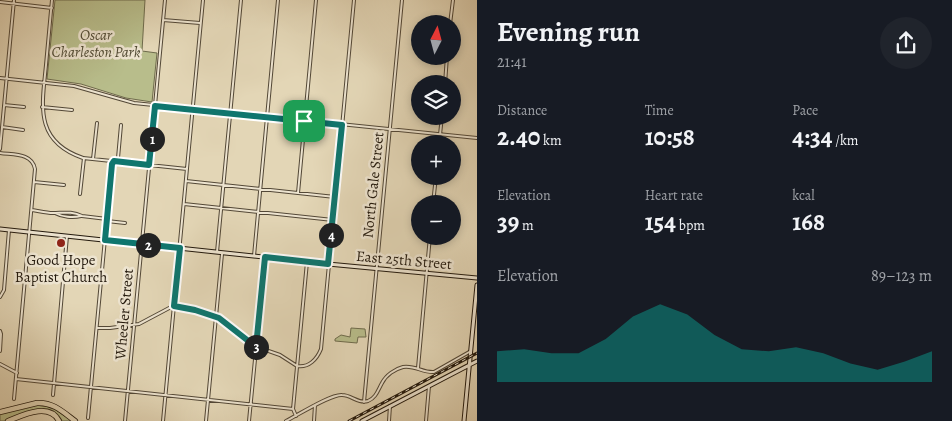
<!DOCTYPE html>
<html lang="en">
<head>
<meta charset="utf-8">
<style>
	:root { --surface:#171b24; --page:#20242c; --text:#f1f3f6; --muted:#9ea1a6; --accent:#0f766e }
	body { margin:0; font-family:Alegreya,serif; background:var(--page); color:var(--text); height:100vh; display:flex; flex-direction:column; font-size:19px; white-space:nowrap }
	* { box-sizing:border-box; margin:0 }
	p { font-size:16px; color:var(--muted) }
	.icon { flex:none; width:28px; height:28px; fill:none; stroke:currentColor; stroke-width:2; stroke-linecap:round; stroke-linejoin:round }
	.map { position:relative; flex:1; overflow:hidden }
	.panel { display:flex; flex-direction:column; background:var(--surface); width:475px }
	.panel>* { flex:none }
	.needle { width:32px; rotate:6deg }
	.controls { position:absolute; left:411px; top:15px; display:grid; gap:10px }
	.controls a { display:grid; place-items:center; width:50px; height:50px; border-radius:50%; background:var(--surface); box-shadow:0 2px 8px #0003; font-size:25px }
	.pin { position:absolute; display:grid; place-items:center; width:42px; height:42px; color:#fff; margin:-21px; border-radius:10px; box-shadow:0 2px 8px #0006 }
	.km { position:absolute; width:25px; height:25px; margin:-12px; border-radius:50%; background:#222; color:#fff; font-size:14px; line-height:25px; text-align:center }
	.round { display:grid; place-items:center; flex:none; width:52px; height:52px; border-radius:26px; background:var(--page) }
	.overview { display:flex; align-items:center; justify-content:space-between; height:85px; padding:0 20px }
	h1 { font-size:28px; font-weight:600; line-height:38px }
	.metrics { display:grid; grid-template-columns:repeat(3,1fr); gap:8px; height:85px; padding:5px 20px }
	.metrics div { display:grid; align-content:center }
	.metrics b { font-size:25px; font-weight:600 }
	.metrics small { font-size:14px; font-weight:400 }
	.metrics p { font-size:14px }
	.chart { height:140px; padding:10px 20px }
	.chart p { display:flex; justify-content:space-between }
	.chart svg { width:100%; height:90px; margin-top:5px; fill:var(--accent); opacity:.7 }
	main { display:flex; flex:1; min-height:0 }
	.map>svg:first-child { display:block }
	.green { fill:#b8bd8b; stroke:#6e6b4c }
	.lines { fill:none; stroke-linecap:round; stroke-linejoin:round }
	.street-casing { stroke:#534837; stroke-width:4 }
	.secondary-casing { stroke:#23190d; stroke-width:5 }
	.highway-casing { stroke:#23190d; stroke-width:6 }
	.street { stroke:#ede4d0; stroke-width:2 }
	.secondary { stroke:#ede4d0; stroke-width:3 }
	.highway { stroke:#e3d6b6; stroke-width:4.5 }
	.rail-casing { stroke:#23190d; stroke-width:3 }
	.rail { stroke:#ede4d0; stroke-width:1; stroke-dasharray:4; stroke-linecap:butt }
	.route-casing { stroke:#fff; stroke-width:10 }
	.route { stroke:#0f766e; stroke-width:6 }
	.poi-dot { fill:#8f2418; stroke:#ede4d0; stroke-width:2 }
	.labels { text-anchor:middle; stroke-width:5; stroke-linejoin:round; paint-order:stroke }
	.park-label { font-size:15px; font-style:italic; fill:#504a33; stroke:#ede4d0 }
	.street-label { font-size:15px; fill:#23190d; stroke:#ede4d0 }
	.poi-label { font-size:15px; fill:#23190d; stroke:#ede4d0 }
</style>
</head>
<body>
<main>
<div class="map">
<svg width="477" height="421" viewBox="0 0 477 421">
	<rect width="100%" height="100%" fill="#e3d6b6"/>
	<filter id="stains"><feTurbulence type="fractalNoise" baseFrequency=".004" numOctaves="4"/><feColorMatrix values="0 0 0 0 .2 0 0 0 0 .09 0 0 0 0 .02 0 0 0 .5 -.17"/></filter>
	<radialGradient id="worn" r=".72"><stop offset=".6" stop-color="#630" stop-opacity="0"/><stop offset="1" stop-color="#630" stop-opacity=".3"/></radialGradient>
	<path class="green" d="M55,0H145L142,51L157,53L152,102L126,98L81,84L47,79Z
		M351,328L365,329L366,337H358L357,343L335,341V339L341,335L350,337Z
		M37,405H49L72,421H62C54,403 38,409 23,414C17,416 10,418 4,421H0V413Z"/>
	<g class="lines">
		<defs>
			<path id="street" d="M52,0C50,22 48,43 46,65C42,106 34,141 83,158L187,169
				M0,2L52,8
				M163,20L200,23
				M450,24L453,0
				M0,78L74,86L134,103L477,138
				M445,84L447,56
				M4,105L24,107
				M42,107L72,110
				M2,127L23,130
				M439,144L442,116
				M0,149L14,0
				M0,153C14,155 32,153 35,169L14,399
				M93,159L97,123
				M116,161L118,158L121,125
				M186,181L335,197
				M34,182L64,185
				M298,193L316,0
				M80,194L84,158
				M184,204L333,220
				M433,204L436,176
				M32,210C39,211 46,213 53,213C63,213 72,211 82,216L107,219
				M55,213C62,217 73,218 81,216
				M107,221L125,223
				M217,252L241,0
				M254,256L278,0
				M0,297L4,290L9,230
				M97,328H110L139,324L173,306H181L195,310L219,318L242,335L254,346L280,355L297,366
				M0,331L1,334L0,351
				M0,364L17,373
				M297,366C309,368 317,359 321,349L354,0
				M418,368L430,236
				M16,379L293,409L296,416
				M53,395L67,236
				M364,402L402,0
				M293,409L307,262
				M88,418L112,165L114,161
				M125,421L165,0
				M163,421L203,0
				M206,421L222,254
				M249,421L265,257
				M286,421C298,415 331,394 342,395C352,395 357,404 368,401C376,398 378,390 382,383C386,375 395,369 403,367C415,365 423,373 434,372L471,351
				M314,421L315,405
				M389,421L390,406
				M426,421L429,386"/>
			<path id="secondary" d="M0,229L328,264L477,278
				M362,421L477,361
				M464,421L477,285"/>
			<path id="highway" d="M0,412L37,403C53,402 63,412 75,421
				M8,421C23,415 49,402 59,421"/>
		</defs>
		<use href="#street" class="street-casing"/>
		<use href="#secondary" class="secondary-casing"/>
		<use href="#highway" class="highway-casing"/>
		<use href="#street" class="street"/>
		<use href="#secondary" class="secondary"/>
		<use href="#highway" class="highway"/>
		<defs>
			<path id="rail" d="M349,421L477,353"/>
		</defs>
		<use href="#rail" class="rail-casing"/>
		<use href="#rail" class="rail"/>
	</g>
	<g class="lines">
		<defs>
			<path id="route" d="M155,106L342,125L328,264L265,257L256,347L219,318L195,310L174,306L180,248L105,240L112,164L114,161L149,165Z"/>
		</defs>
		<use href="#route" class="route-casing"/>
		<use href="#route" class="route"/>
	</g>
	<circle class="poi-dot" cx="61" cy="243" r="5"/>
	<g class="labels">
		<g class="park-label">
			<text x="96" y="40">Oscar<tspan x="96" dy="17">Charleston Park</tspan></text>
		</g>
		<g class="street-label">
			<text transform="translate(373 185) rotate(-84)" y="5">North Gale Street</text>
			<text transform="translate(404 260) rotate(5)" y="5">East 25th Street</text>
			<text transform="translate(124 314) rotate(-85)" y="5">Wheeler Street</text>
		</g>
		<g class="poi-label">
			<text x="61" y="265">Good Hope<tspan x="61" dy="17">Baptist Church</tspan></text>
		</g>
	</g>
	<rect width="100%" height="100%" filter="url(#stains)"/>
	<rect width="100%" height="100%" fill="url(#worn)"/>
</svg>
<div class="controls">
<a><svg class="needle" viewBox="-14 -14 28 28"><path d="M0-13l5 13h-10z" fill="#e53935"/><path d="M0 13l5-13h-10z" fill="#9ea1a6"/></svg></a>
<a><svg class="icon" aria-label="layers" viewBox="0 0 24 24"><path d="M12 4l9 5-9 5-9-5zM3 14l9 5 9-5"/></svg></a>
<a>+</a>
<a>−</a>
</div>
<div class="pin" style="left:304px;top:121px;background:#1e9e55"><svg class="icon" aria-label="arrive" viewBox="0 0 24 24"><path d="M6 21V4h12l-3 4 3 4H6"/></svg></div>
<b class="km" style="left:152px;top:139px">1</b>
<b class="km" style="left:148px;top:245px">2</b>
<b class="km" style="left:256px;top:347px">3</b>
<b class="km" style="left:331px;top:235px">4</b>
</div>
<section class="panel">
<div class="overview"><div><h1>Evening run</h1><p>21:41</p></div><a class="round"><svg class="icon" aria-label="share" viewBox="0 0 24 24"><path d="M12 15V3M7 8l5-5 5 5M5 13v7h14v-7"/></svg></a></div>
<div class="metrics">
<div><p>Distance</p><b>2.40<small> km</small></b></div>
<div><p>Time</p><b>10:58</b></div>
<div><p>Pace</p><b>4:34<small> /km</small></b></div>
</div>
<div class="metrics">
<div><p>Elevation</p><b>39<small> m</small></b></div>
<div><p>Heart rate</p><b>154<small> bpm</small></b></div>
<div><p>kcal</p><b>168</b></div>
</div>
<div class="chart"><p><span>Elevation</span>89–123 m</p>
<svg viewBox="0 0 160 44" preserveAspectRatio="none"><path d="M0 44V29L10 28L20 30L30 30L40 23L50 12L60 6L70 11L80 21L90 28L100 29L110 27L120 30L130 35L140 38L150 34L160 29V44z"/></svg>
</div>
</section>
</main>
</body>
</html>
